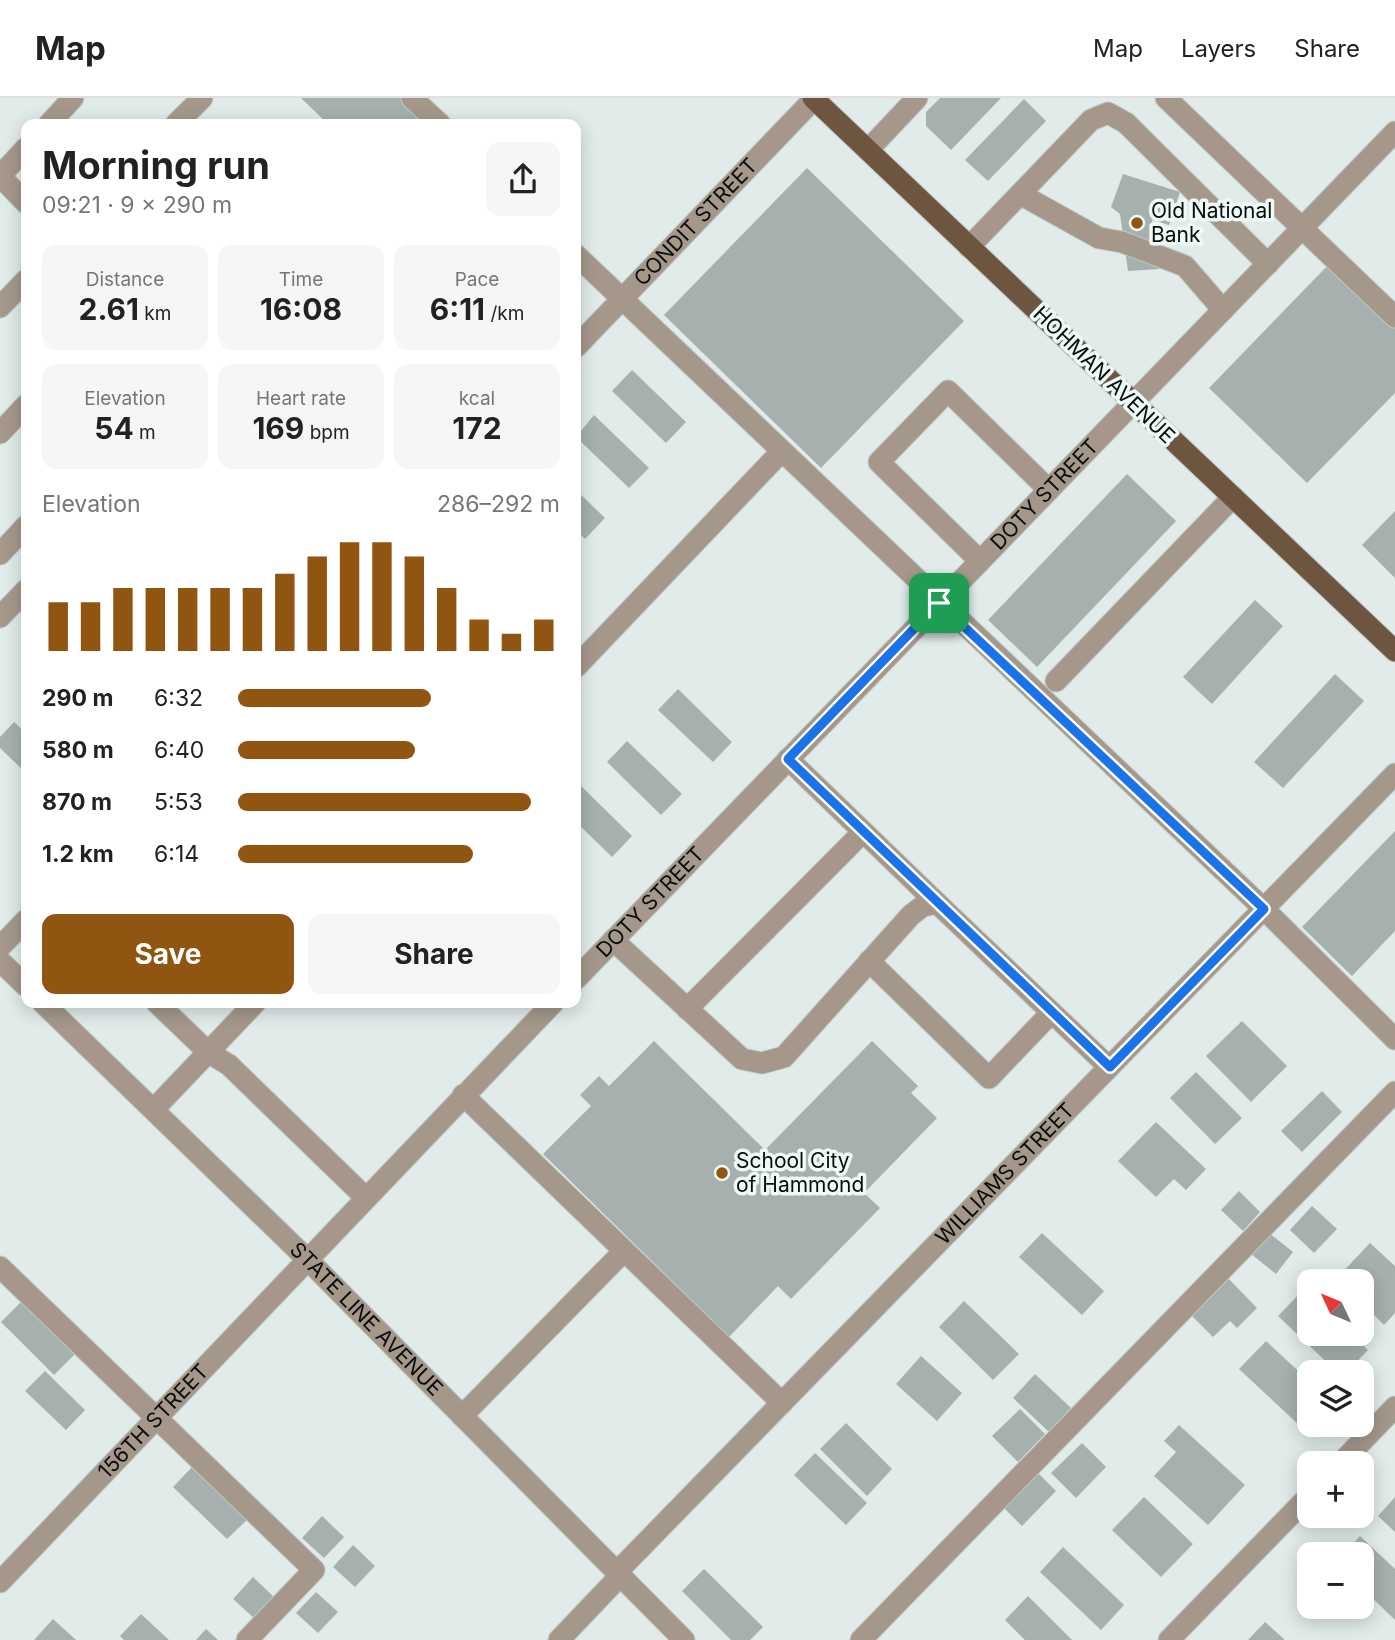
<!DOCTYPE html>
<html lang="en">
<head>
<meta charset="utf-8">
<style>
	:root { --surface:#fff; --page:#f6f6f6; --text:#222; --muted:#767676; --line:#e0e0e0; --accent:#905611 }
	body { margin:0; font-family:Inter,sans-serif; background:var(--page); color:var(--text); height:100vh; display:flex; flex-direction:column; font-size:26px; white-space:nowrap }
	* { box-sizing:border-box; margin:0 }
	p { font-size:23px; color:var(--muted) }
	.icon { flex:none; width:38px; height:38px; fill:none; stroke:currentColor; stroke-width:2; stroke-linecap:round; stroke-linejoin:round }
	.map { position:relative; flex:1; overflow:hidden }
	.drawer { position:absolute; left:21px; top:21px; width:560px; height:889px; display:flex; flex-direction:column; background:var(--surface); border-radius:14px; box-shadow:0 4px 18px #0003 }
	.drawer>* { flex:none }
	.needle { width:46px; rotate:314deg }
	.fabs { position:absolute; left:1297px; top:1171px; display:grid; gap:14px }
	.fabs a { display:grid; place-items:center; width:77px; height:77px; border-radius:14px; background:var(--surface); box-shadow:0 4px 18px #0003; font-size:35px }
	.pin { position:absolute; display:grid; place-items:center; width:60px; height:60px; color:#fff; margin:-30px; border-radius:14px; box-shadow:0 4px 10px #0006 }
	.round { display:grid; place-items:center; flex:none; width:74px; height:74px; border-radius:14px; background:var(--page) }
	.overview { display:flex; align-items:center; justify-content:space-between; height:119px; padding:0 21px }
	h1 { font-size:38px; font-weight:700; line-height:52px }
	.stats { display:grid; grid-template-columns:repeat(3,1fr); gap:10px; height:119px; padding:7px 21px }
	.stats div { display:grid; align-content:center; border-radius:14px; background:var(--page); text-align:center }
	.stats b { font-size:30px; font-weight:700 }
	.stats small { font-size:19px; font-weight:400 }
	.stats p { font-size:19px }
	.chart { height:196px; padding:14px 21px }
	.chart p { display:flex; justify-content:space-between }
	.chart svg { width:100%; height:126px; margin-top:7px; stroke:var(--accent); stroke-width:6 }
	.primary-button { display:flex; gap:14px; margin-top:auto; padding:14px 21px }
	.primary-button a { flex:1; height:80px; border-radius:14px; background:var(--accent); color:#fff; font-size:28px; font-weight:700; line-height:80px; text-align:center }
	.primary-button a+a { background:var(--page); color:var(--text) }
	ul { padding:0 21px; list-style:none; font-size:23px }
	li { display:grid; grid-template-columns:112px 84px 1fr; align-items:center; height:52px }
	li i { height:18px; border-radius:9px; background:var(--accent) }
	header { display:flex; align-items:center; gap:42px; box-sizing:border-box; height:98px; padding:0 35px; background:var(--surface); border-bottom:2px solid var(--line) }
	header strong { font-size:33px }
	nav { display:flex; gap:38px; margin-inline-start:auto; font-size:24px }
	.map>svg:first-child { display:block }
	.building { fill:#a6b1af }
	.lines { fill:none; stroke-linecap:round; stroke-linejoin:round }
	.minor-casing { stroke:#bec7c6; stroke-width:23 }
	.major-casing { stroke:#bec7c6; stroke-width:23 }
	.minor { stroke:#a5988b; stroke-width:21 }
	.major { stroke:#6d553f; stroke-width:21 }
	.route-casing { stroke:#fff; stroke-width:14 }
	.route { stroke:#1a73e8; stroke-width:9 }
	.poi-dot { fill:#905611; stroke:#edf9f7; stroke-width:2.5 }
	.labels { text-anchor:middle; stroke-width:7; stroke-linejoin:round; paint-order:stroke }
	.poi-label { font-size:21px; fill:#090d0c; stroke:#edf9f7; text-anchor:start }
	.street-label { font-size:21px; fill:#090d0c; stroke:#edf9f7 }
</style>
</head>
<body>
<header>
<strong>Map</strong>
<nav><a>Map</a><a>Layers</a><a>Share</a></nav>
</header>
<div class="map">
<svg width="1395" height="1542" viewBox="0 0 1395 1542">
	<rect width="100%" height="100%" fill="#e0ebea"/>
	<path class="building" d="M301,0H401L428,26H328Z
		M940,0H1001L951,52L926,28V14Z
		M1024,1L1046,23L988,83L965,62Z
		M807,70L964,223L821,370L664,217Z
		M1123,76L1180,94L1169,127L1152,122L1159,171L1128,173L1120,116L1111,109Z
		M1331,164L1395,226V295L1307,385L1209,290Z
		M632,272L686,324L666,345L612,293Z
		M594,317L649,370L629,390L576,339Z
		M1127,376L1176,423L1037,569L988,522Z
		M576,392L605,420L585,441L576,432Z
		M1395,413V480L1362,447Z
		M1255,502L1283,528L1212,606L1183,579Z
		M1335,576L1364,603L1283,690L1254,664Z
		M678,591L732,644L713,664L658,612Z
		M14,624L26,635V675L0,650V639Z
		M627,643L682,696L661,717L607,664Z
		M578,685L632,738L612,759L576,724Z
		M1395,733V833L1352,878L1302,829Z
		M1242,923L1287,968L1251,1004L1206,958Z
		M654,943L765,1052L872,943L918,988L911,995L937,1020L864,1095L880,1110L791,1201L778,1188L729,1239L543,1056L591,1008L580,997L599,978L609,988Z
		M1196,974L1242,1020L1215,1046L1170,1000Z
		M1322,993L1342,1014L1302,1054L1281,1033Z
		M1156,1024L1206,1071L1186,1092L1174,1081L1156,1099L1118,1063Z
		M1239,1093L1260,1114L1243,1133L1221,1112Z
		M1312,1108L1337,1131L1314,1155L1290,1132Z
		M1042,1135L1104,1193L1082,1217L1019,1159Z
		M1269,1135L1293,1154L1276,1176L1251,1156Z
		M1370,1145L1395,1168V1215L1384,1227L1362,1205V1183L1336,1181Z
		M1225,1177L1257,1210L1237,1230L1230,1223L1213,1239L1188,1214Z
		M1304,1191L1309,1196V1236H1351L1368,1252L1347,1274H1337L1278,1218Z
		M964,1203L1019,1256L993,1282L939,1229Z
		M21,1204L75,1256L54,1277L1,1224Z
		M1266,1243L1309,1283V1317L1299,1327L1239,1271Z
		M921,1258L962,1295L937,1323L896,1286Z
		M45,1273L85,1312L66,1332L25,1293Z
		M1035,1276L1071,1310L1049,1334L1013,1300Z
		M1020,1311L1045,1336L1018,1364L992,1338Z
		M846,1325L892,1371L867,1398L820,1351Z
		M1179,1327L1245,1387L1208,1427L1154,1378L1176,1354L1164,1343Z
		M1082,1345L1106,1369L1076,1400L1051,1375Z
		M815,1355L867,1405L846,1427L794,1377Z
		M193,1368L248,1421L227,1441L173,1389Z
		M1036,1373L1056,1393L1022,1428L1002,1408Z
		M1144,1399L1193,1446L1161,1479L1112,1432Z
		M1395,1399V1434L1378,1418Z
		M322,1418L344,1439L324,1460L302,1440Z
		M1360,1438L1395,1471V1522L1362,1490V1456H1343Z
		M353,1447L375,1468L355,1489L333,1469Z
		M1063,1449L1124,1507L1101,1532L1040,1474Z
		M704,1471L763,1529L750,1542H731L682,1493Z
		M253,1479L275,1500L255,1521L233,1501Z
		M316,1494L338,1514L318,1535L296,1515Z
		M1028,1498L1072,1542H1025L1005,1522Z
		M141,1516L169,1542H124L120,1538Z
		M53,1521L76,1542H34Z
		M1265,1524L1285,1542H1248Z
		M206,1531L218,1542H196Z"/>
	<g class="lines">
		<defs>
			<g id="minor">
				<path d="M412,0L440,26"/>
				<path d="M1166,0L1395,219"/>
				<path d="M49,26L73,0"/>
				<path d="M176,26L202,0"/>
				<path d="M868,52L917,0"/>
				<path d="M0,78L26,50"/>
				<path d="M0,78L26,105"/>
				<path d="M1020,96L1099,140L1122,144L1185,168L1223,212"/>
				<path d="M969,149L1091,22L1108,15L1126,25L1268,166"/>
				<path d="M576,157L1264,811L1395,941"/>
				<path d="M0,209L26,182"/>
				<path id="s1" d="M576,249L815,0"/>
				<path d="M0,335L26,307"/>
				<path d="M0,456L26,428"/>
				<path d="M980,463L879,364L948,293L1049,392"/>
				<path d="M0,519L26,492"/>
				<path d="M576,569L781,354"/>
				<path d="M1056,583L1233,399"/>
				<path d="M788,661L937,805"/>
				<path d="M613,842L742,961L762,965L784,959L911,817L923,808L937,805L1109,969"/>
				<path d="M0,849L26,822"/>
				<path d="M0,863L26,888"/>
				<path d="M869,863L989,980L1051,915"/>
				<path id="s2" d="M576,881L1395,34"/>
				<path id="s3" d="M43,905L306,1160L684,1542"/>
				<path d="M157,905L208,954L229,967L365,1099"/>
				<path d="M687,911L863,734"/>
				<path d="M463,997L782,1305"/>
				<path d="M154,1011L255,905"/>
				<path d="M0,1169L314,1472L247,1542"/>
				<path d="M462,1318L624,1153"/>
				<path d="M1341,1365L1395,1309"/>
				<path id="s4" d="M617,1474L1395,676"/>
				<path id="s5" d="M0,1484L553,905"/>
				<path d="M559,1542L620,1478"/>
				<path d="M861,1542L1395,994"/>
				<path d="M1169,1542L1309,1398"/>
			</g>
			<path id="major" d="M813,0L1395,553"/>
		</defs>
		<use href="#minor" class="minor-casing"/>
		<use href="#major" class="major-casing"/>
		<use href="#minor" class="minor"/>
		<use href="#major" class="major"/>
	</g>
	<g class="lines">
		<defs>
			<path id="route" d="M939,505L1264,811L1110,969L788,661Z"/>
		</defs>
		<use href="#route" class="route-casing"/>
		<use href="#route" class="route"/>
	</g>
	<g class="poi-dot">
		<circle cx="1137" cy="125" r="7"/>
		<circle cx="722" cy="1075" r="7"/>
	</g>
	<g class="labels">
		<g class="poi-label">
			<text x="1151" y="120">Old National<tspan x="1151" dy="24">Bank</tspan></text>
			<text x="736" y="1070">School City<tspan x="736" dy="24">of Hammond</tspan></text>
		</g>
		<g class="street-label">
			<text dy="7" stroke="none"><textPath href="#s1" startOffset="173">CONDIT STREET</textPath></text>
			<text transform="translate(1104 277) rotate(44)" y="7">HOHMAN AVENUE</text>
			<text dy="7" stroke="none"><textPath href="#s2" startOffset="674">DOTY STREET</textPath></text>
			<text dy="7" stroke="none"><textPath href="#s2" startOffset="107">DOTY STREET</textPath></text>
			<text dy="7" stroke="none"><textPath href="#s4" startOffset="556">WILLIAMS STREET</textPath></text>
			<text dy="7" stroke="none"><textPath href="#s3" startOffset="452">STATE LINE AVENUE</textPath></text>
			<text dy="7" stroke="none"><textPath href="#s5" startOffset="222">156TH STREET</textPath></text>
		</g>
	</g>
</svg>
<div class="fabs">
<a><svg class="needle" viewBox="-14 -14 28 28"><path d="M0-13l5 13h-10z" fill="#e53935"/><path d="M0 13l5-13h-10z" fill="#767676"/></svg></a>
<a><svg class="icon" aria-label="layers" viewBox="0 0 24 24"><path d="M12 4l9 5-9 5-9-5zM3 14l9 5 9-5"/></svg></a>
<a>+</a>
<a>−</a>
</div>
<div class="pin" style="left:939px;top:505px;background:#1e9e55"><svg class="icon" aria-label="arrive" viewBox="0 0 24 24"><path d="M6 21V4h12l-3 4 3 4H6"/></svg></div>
<section class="drawer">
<div class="overview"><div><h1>Morning run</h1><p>09:21 · 9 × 290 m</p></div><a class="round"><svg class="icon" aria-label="share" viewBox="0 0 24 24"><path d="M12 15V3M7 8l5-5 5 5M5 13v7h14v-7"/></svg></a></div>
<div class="stats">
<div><p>Distance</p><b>2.61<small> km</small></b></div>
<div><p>Time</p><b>16:08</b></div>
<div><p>Pace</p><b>6:11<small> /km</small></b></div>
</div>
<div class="stats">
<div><p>Elevation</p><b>54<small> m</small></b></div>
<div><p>Heart rate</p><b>169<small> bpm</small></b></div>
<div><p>kcal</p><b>172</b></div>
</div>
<div class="chart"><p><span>Elevation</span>286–292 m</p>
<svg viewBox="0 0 160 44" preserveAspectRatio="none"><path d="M5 44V27M15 44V27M25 44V22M35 44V22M45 44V22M55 44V22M65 44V22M75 44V17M85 44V11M95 44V6M105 44V6M115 44V11M125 44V22M135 44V33M145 44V38M155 44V33"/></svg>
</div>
<ul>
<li><b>290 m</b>6:32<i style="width:60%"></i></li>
<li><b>580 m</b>6:40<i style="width:55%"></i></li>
<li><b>870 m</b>5:53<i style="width:91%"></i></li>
<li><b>1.2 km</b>6:14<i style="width:73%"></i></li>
</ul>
<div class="primary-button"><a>Save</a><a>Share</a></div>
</section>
</div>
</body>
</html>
